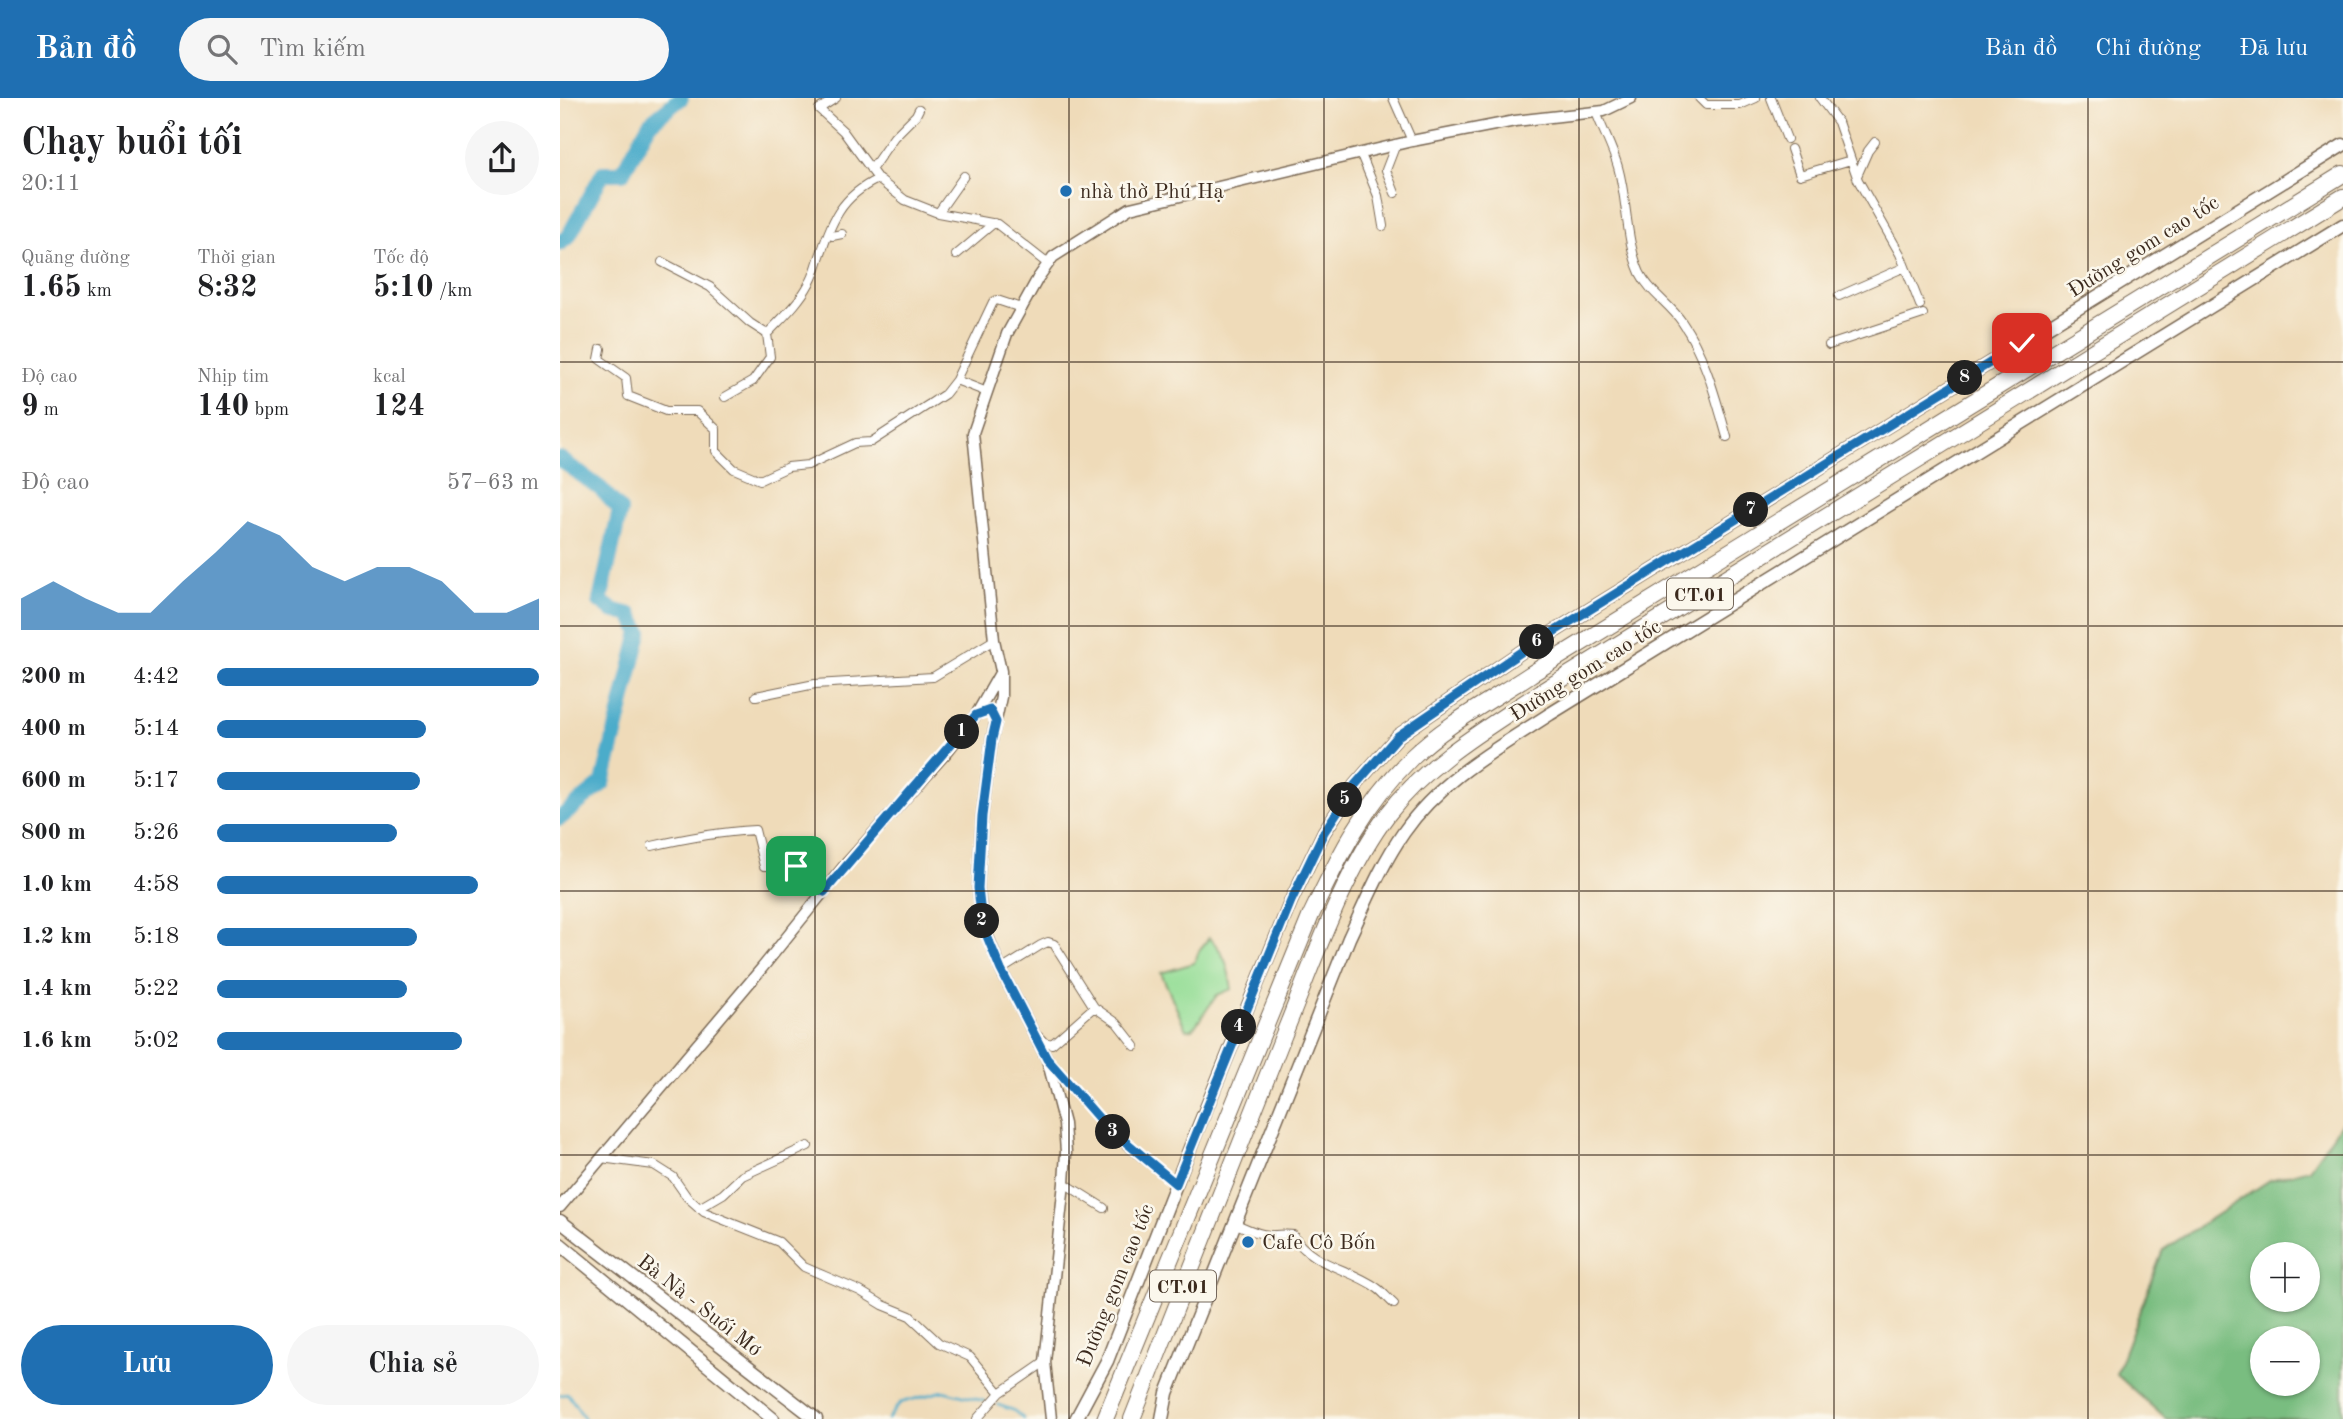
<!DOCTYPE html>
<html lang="vi">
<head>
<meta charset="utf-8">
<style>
	:root { --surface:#fff; --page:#f6f6f6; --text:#202124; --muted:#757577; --accent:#1f6fb2 }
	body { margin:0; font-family:"Old Standard TT",serif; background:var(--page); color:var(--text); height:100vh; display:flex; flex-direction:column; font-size:26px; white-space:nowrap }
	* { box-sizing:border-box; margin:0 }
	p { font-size:23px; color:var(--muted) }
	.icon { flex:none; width:38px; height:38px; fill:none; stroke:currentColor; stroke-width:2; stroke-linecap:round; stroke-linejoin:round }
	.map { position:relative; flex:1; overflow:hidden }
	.details { display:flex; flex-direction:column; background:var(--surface); width:560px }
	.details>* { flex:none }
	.buttons { position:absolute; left:1690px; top:1144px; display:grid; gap:14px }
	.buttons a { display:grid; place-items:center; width:70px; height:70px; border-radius:50%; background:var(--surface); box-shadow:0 2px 5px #0004; font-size:35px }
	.pin { position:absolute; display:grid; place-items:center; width:60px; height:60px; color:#fff; margin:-30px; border-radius:14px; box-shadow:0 4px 10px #0006 }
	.km { position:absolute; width:35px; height:35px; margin:-18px; border-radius:50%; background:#222; color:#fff; font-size:19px; line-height:35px; text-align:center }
	.round { display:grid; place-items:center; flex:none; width:74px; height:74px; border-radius:37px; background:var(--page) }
	.overview { display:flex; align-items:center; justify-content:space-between; height:119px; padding:0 21px }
	h1 { font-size:38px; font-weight:700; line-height:52px }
	.figures { display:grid; grid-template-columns:repeat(3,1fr); gap:10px; height:119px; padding:7px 21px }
	.figures div { display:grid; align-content:center }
	.figures b { font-size:30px; font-weight:700 }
	.figures small { font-size:19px; font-weight:400 }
	.figures p { font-size:19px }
	.chart { height:196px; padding:14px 21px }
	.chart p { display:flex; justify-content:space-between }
	.chart svg { width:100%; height:126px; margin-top:7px; fill:var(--accent); opacity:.7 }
	.action { display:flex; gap:14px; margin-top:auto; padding:14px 21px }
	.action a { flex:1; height:80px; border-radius:42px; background:var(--accent); color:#fff; font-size:28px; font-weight:700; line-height:80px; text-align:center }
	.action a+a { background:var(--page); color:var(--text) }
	ul { padding:0 21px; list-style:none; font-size:23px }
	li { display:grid; grid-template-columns:112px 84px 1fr; align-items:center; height:52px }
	li i { height:18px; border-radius:9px; background:var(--accent) }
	header { display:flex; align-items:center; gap:42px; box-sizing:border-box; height:98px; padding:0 35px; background:var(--accent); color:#fff }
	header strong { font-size:33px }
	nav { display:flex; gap:38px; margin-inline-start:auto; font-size:24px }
	.search { width:490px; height:63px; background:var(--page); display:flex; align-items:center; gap:18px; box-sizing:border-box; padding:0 24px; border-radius:38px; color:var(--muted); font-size:26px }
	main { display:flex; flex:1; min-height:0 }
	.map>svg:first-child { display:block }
	.green { fill:#97de98; stroke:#69845b; stroke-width:2 }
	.forest { fill:#79bd80; stroke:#5a744f; stroke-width:2; fill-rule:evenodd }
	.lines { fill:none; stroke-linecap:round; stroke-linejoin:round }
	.stream { stroke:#4bacca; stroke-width:2.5 }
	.river { stroke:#4bacca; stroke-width:16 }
	.minor-casing { stroke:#7a6854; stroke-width:10 }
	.tertiary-casing { stroke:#7a6854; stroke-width:13 }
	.secondary-casing { stroke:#7a6854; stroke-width:15 }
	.primary-casing { stroke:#7a6854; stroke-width:15 }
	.motorway-casing { stroke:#7a6854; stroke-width:18 }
	.minor { stroke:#fff; stroke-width:8 }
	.tertiary { stroke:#fff; stroke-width:10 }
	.secondary { stroke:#fff; stroke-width:12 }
	.primary { stroke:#fff; stroke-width:12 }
	.motorway { stroke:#fff; stroke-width:16 }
	.route-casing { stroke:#fff; stroke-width:14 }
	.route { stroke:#1f6fb2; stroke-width:9 }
	.grid { fill:none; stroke:#3b2a1e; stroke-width:2; stroke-opacity:0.55 }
	.poi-dot { fill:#1f6fb2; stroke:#fbf7ec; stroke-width:2.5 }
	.labels { text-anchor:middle; stroke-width:5; stroke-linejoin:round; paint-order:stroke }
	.shield { fill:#fbf7ec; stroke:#75685c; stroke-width:2 }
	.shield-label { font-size:19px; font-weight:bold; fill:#3b2a1e }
	.poi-label { font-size:21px; fill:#3b2a1e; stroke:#fbf7ec; text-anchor:start }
	.street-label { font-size:21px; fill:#3b2a1e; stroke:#fbf7ec }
</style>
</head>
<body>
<header>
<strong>Bản đồ</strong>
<div class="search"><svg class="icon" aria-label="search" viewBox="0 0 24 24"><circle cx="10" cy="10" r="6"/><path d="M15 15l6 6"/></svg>Tìm kiếm</div>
<nav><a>Bản đồ</a><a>Chỉ đường</a><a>Đã lưu</a></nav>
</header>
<main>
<section class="details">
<div class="overview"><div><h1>Chạy buổi tối</h1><p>20:11</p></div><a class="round"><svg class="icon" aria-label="share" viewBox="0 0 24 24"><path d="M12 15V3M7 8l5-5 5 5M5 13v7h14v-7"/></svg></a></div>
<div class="figures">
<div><p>Quãng đường</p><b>1.65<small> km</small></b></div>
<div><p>Thời gian</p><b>8:32</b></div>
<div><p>Tốc độ</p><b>5:10<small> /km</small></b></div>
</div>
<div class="figures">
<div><p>Độ cao</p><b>9<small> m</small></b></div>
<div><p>Nhịp tim</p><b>140<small> bpm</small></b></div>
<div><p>kcal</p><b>124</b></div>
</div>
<div class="chart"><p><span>Độ cao</span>57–63 m</p>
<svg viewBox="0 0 160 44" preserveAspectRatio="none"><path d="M0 44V33L10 27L20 33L30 38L40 38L50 27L60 17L70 6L80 11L90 22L100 27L110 22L120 22L130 27L140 38L150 38L160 33V44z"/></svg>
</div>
<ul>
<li><b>200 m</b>4:42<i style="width:100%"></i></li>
<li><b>400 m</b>5:14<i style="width:65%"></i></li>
<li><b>600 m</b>5:17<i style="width:63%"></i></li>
<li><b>800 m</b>5:26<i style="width:56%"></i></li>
<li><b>1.0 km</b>4:58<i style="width:81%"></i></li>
<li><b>1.2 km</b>5:18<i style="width:62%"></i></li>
<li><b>1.4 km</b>5:22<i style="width:59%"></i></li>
<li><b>1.6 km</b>5:02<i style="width:76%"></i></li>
</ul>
<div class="action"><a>Lưu</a><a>Chia sẻ</a></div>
</section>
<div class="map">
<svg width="1783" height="1321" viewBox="0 0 1783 1321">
	<rect width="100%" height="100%" fill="#fbf7ec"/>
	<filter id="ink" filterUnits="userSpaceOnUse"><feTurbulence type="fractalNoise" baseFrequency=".0143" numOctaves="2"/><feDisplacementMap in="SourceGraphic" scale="14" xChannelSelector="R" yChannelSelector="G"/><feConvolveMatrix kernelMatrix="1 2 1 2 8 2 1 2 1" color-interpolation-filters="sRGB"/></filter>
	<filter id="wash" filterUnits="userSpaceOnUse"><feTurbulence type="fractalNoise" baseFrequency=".00686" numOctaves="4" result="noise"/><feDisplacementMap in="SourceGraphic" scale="28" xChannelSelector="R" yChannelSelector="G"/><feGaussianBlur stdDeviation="1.57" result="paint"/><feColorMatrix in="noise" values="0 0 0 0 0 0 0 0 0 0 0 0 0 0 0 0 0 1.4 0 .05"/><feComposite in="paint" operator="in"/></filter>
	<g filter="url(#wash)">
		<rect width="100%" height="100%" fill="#efdbb9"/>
		<path class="green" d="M649,840C666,855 668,870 672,891L657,897L633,931L626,932L601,875L634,865L640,851Z"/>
		<path class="forest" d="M1783,1023V1321H1606L1556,1276L1603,1152L1710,1082L1749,1071ZM1703,1157H1748V1202H1703ZM1703,1241H1748V1286H1703Z"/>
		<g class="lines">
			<path class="stream" d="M0,1297L8,1296L25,1321
				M438,1307L453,1312L464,1321
				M328,1321L340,1305L383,1293L424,1303"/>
			<path class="river" d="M0,145L8,139L43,75H62L90,25L121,0
				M0,361L41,391L60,412L40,503L52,512L71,517L80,534L43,685L0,720"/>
		</g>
	</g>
	<g filter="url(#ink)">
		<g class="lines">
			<defs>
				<path id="minor" d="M276,0L259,11L283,33L318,81L345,102L378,115L437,126L488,166
					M833,0L852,43
					M1139,0L1146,7H1180L1196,0
					M1211,0L1227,41
					M1260,0L1278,24L1298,82L1340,156L1360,207
					M1036,14C1043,33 1053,51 1058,69C1068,104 1065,141 1080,175C1090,195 1110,206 1122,224C1145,257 1156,301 1167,339
					M1231,51L1240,77L1291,62
					M800,54L818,98L823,128
					M311,72L334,39L356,17L359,11
					M1297,78L1308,53L1315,44
					M835,95L826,72L836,46
					M378,115L404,78
					M268,136L272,138L282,136
					M396,157L434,125
					M102,164L150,189L190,225L207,236C222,220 239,205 249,186C254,179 256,169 259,161C272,123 280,99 318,81
					M1279,198L1345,169
					M1269,247L1363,216
					M41,251L39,261L66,280L68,298L106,313H137L156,331V353L174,371L200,382L228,369L248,367L295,345L311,344L385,296L396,282L427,294
					M396,282L433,204L437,202L461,210
					M165,299L193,283L210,259L207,236
					M196,598L255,586L373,579L434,542
					M92,748C126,740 160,734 195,732L204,768H236L246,783L264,794
					M441,872L481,847L488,844L494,846L534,909L557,925L575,948
					M478,938L484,944L492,946L534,909
					M489,964L543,1025L565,1046L616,1086
					M41,1060L94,1067L113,1079L127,1099L144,1114L219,1144L244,1169L300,1193L323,1207L350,1218L379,1245L410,1259L440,1295L485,1264
					M504,1085L544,1110
					M139,1110L163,1096L182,1078L248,1048
					M674,1125C686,1130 696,1136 709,1137C717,1138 724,1135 733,1137C751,1168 790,1170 817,1190C823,1194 828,1201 834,1206
					M417,1321L440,1295"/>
				<path id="tertiary" d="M0,1109L202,870L285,767L386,655L416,617L440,575
					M491,1321L485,1264L504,1085L506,1054L504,1026L487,961L441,872L423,826L418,790L422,718L432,641L441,599V573L434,542L413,335L447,236L478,180L493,159L570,110L852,43L955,23L1044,13L1071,0"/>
				<path id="secondary" d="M516,1321L547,1263L634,1040L731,803L764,734L795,687L838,638L961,554L1783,47
					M602,1321L607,1295L789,840C806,804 821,767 844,734C880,682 938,650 990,616L1783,127"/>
				<path id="primary" d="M0,1123L256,1321
					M0,1146L213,1321"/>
				<path id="motorway" d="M545,1321L751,817C780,756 804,707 852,659C886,626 932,602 971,576L1783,76
					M572,1321C622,1192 673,1064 724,936C753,865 782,777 828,716C869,663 927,630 981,594L1783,99"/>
			</defs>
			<use href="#minor" class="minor-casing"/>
			<use href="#tertiary" class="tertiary-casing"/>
			<use href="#secondary" class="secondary-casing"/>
			<use href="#primary" class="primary-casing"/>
			<use href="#motorway" class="motorway-casing"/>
			<use href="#minor" class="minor"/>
			<use href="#tertiary" class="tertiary"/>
			<use href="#secondary" class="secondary"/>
			<use href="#primary" class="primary"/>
			<use href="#motorway" class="motorway"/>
		</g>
	</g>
	<g class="lines" filter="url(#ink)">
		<defs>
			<path id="route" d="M236,768L246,783L264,794L416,617L430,612L436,624L432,641L422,718L418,790L422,826L441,872L487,961L543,1025L616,1086L731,803L764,734L795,687L838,638L961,554L1462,245"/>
		</defs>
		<use href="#route" class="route-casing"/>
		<use href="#route" class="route"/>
	</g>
	<path class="grid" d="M255,0V1321M509,0V1321M764,0V1321M1019,0V1321M1274,0V1321M1528,0V1321M0,264H1783M0,528H1783M0,793H1783M0,1057H1783"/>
	<g class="poi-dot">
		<circle cx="506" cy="93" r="7"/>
		<circle cx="688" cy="1144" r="7"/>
	</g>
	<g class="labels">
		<g class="shield">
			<rect x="1107" y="480.5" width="66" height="31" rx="5"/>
			<rect x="590" y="1172.5" width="66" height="31" rx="5"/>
		</g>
		<g class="shield-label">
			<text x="1140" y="503">CT.01</text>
			<text x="623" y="1195">CT.01</text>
		</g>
		<g class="poi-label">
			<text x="520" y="100">nhà thờ Phú Hạ</text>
			<text x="702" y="1151">Cafe Cô Bốn</text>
		</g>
		<g class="street-label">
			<text transform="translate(1583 148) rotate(-32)" y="7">Đường gom cao tốc</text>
			<text transform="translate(1025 572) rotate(-32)" y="7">Đường gom cao tốc</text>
			<text transform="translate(555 1187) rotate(-68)" y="7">Đường gom cao tốc</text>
			<text transform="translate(140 1207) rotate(38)" y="7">Bà Nà - Suối Mơ</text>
		</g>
	</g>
</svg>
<div class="buttons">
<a>+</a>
<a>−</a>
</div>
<div class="pin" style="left:236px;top:768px;background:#1e9e55"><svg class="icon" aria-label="arrive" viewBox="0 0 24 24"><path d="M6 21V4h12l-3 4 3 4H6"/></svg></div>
<div class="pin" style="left:1462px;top:245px;background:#d93025"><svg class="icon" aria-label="check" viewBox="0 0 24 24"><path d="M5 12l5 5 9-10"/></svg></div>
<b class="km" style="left:402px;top:634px">1</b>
<b class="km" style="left:422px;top:823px">2</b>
<b class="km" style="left:553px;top:1034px">3</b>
<b class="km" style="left:679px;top:929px">4</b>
<b class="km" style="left:785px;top:702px">5</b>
<b class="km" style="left:977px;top:544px">6</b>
<b class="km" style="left:1191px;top:412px">7</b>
<b class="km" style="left:1405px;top:280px">8</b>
</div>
</main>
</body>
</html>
